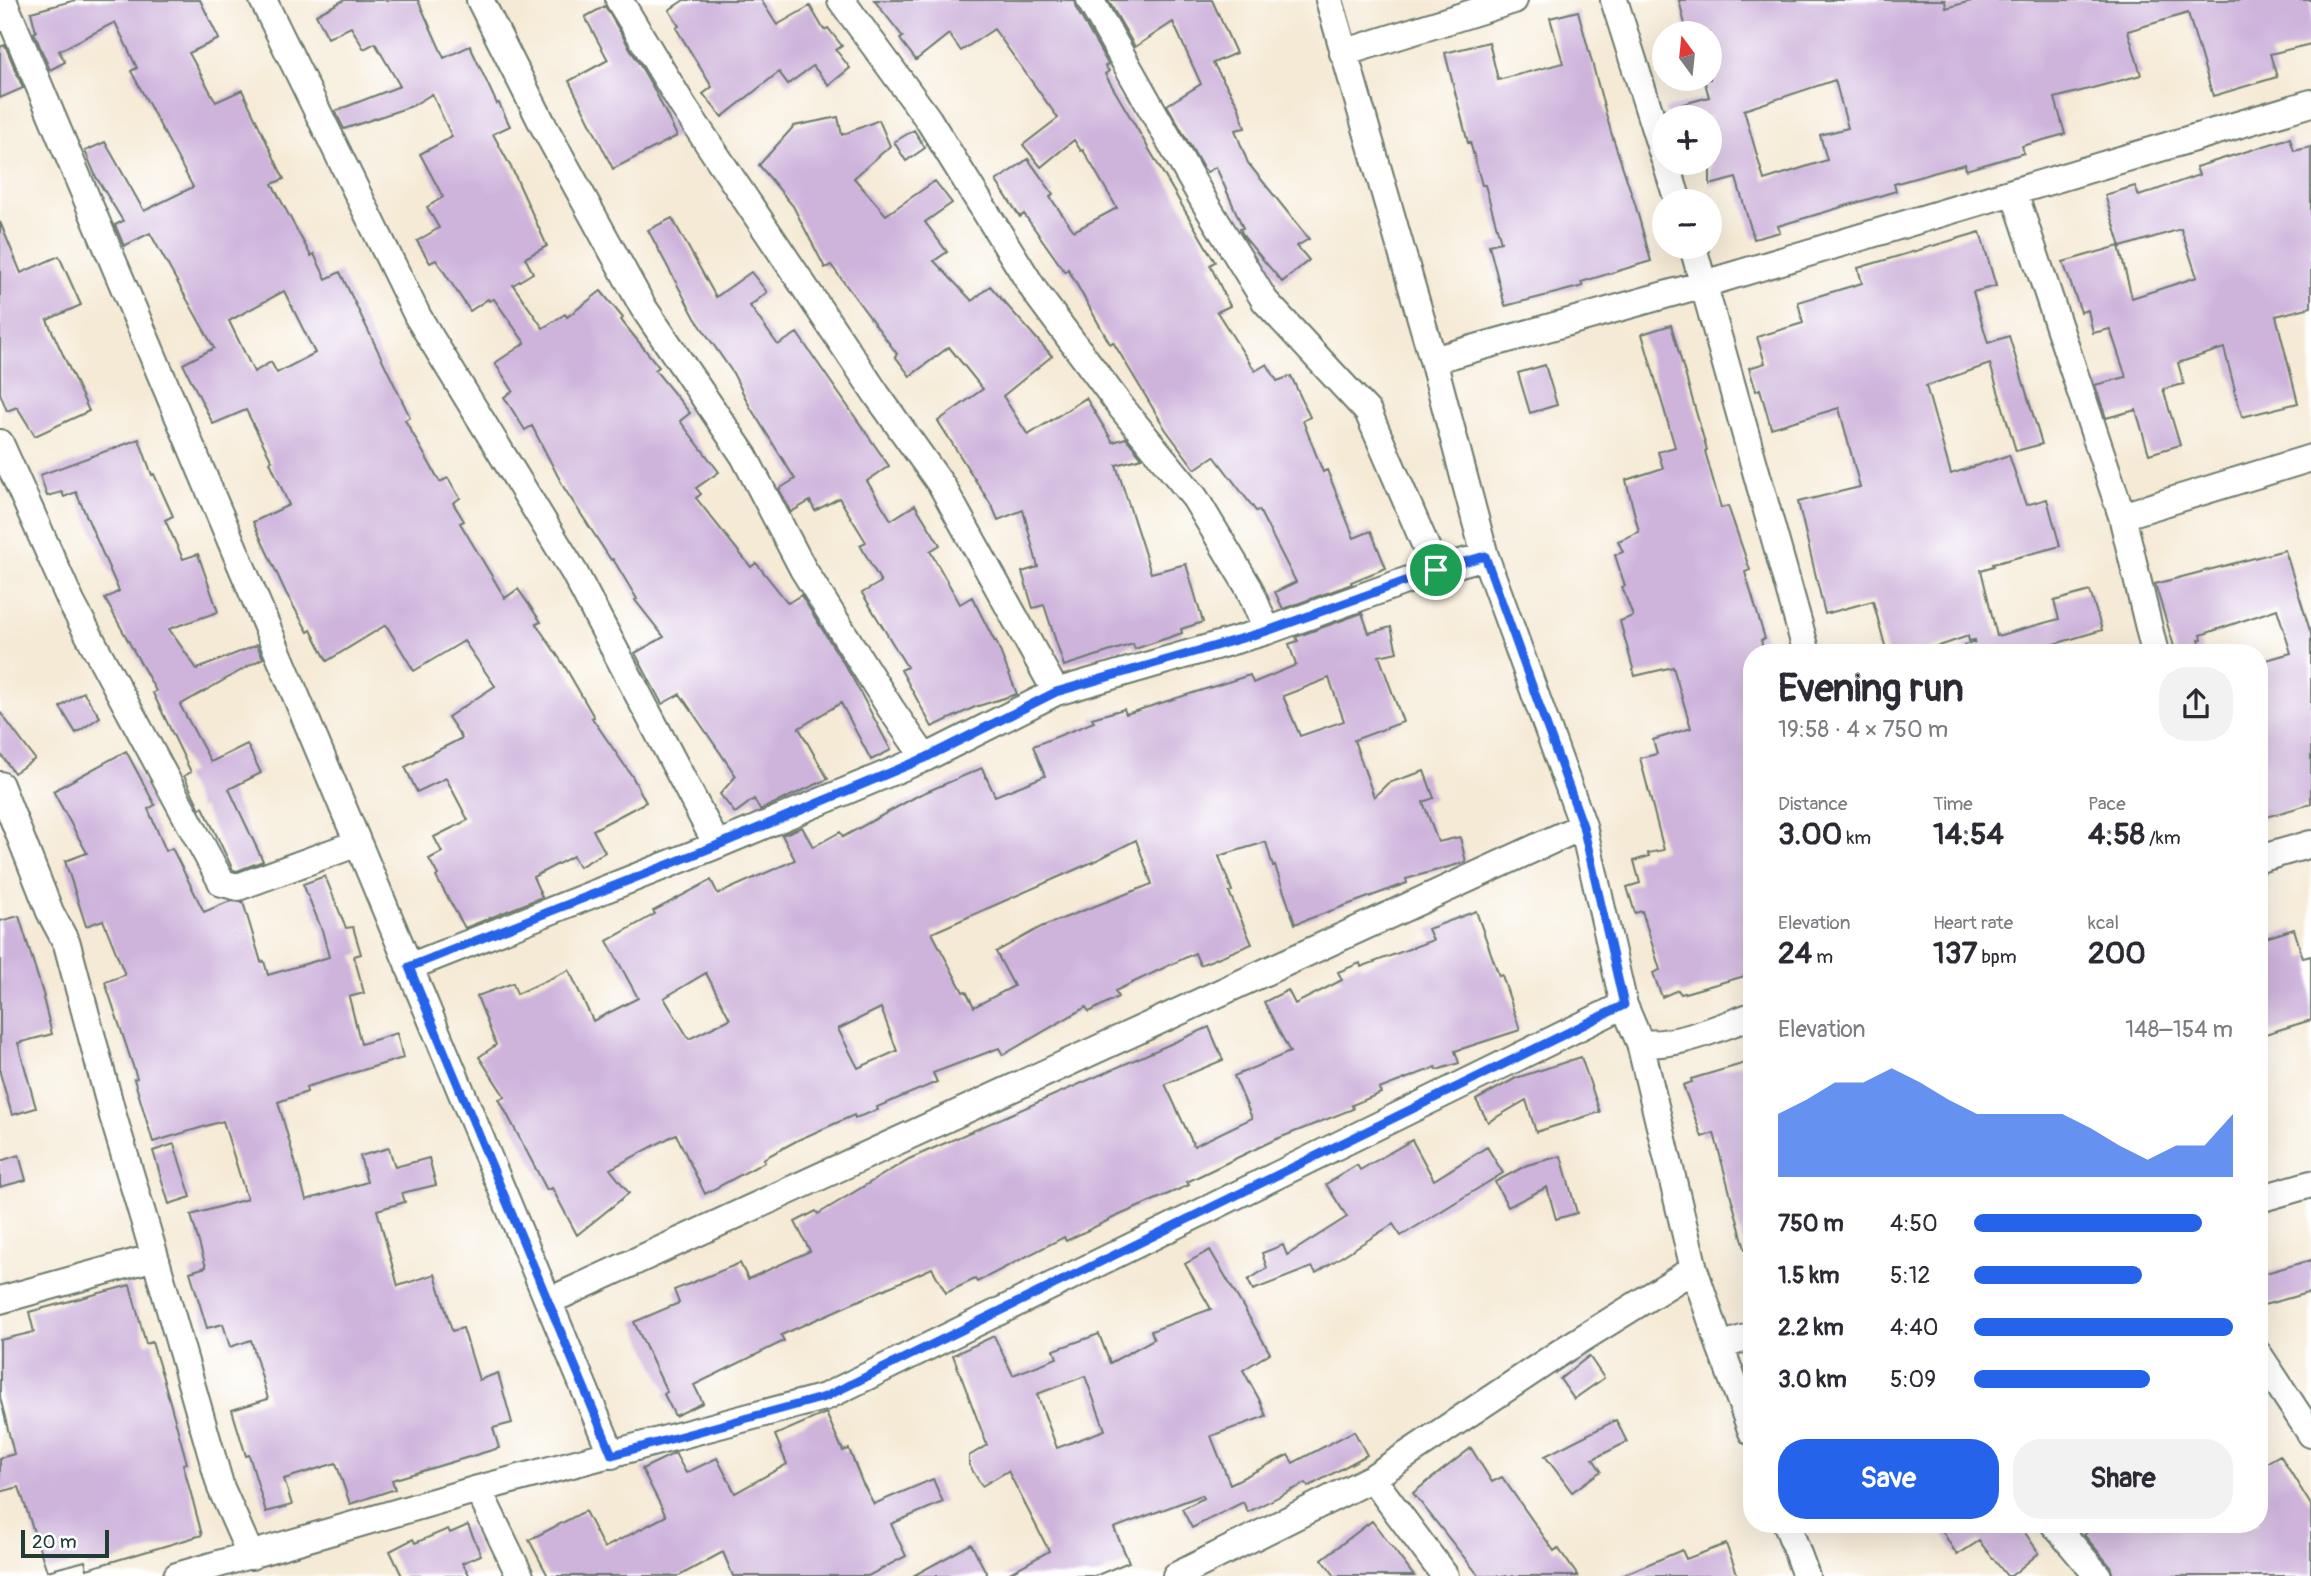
<!DOCTYPE html>
<html lang="en">
<head>
<meta charset="utf-8">
<style>
	:root { --surface:#fff; --page:#f2f2f3; --text:#2b2b33; --muted:#7c7c81; --accent:#2563eb }
	body { margin:0; font-family:Pangolin,sans-serif; background:var(--page); color:var(--text); height:100vh; display:flex; flex-direction:column; font-size:26px; white-space:nowrap }
	* { box-sizing:border-box; margin:0 }
	p { font-size:23px; color:var(--muted) }
	.icon { flex:none; width:38px; height:38px; fill:none; stroke:currentColor; stroke-width:2; stroke-linecap:round; stroke-linejoin:round }
	.map { position:relative; flex:1; overflow:hidden }
	.panel { position:absolute; left:1743px; top:644px; width:525px; height:889px; display:flex; flex-direction:column; background:var(--surface); border-radius:28px; box-shadow:0 7px 28px #0002 }
	.panel>* { flex:none }
	.needle { width:46px; rotate:345deg }
	.tools { position:absolute; left:1652px; top:21px; display:grid; gap:14px }
	.tools a { display:grid; place-items:center; width:70px; height:70px; border-radius:50%; background:var(--surface); box-shadow:0 7px 28px #0002; font-size:35px }
	.scale { position:absolute; left:21px; bottom:18px; width:88px; box-sizing:border-box; padding-left:7px; border:4px solid #1f3d34; border-top:0; font-size:19px; line-height:24px; white-space:nowrap; color:#1f3d34; -webkit-text-stroke:5px #fff; paint-order:stroke }
	.pin { position:absolute; display:grid; place-items:center; width:60px; height:60px; color:#fff; margin:-30px; border:4px solid #fff; border-radius:50%; box-shadow:0 2px 7px #0007 }
	.round { display:grid; place-items:center; flex:none; width:74px; height:74px; border-radius:28px; background:var(--page) }
	.headline { display:flex; align-items:center; justify-content:space-between; height:119px; padding:0 35px }
	h1 { font-size:38px; font-weight:700; line-height:52px }
	.metrics { display:grid; grid-template-columns:repeat(3,1fr); gap:10px; height:119px; padding:7px 35px }
	.metrics div { display:grid; align-content:center }
	.metrics b { font-size:30px; font-weight:700 }
	.metrics small { font-size:19px; font-weight:400 }
	.metrics p { font-size:19px }
	.chart { height:196px; padding:14px 35px }
	.chart p { display:flex; justify-content:space-between }
	.chart svg { width:100%; height:126px; margin-top:7px; fill:var(--accent); opacity:.7 }
	.primary-button { display:flex; gap:14px; margin-top:auto; padding:14px 35px }
	.primary-button a { flex:1; height:80px; border-radius:28px; background:var(--accent); color:#fff; font-size:28px; font-weight:700; line-height:80px; text-align:center }
	.primary-button a+a { background:var(--page); color:var(--text) }
	ul { padding:0 35px; list-style:none; font-size:23px }
	li { display:grid; grid-template-columns:112px 84px 1fr; align-items:center; height:52px }
	li i { height:18px; border-radius:9px; background:var(--accent) }
	.map>svg:first-child { display:block }
	.building { fill:#ceb3db; fill-rule:evenodd }
	.lines { fill:none; stroke-linecap:round; stroke-linejoin:round }
	.minor-casing { stroke:#6a7a6c; stroke-width:30 }
	.minor { stroke:#fff; stroke-width:26 }
	.route-casing { stroke:#fff; stroke-width:14 }
	.route { stroke:#2563eb; stroke-width:9 }
</style>
</head>
<body>
<div class="map">
<svg width="2311" height="1576" viewBox="0 0 2311 1576">
	<rect width="100%" height="100%" fill="#fff"/>
	<filter id="ink" filterUnits="userSpaceOnUse"><feTurbulence type="fractalNoise" baseFrequency=".0143" numOctaves="2"/><feDisplacementMap in="SourceGraphic" scale="14" xChannelSelector="R" yChannelSelector="G"/><feConvolveMatrix kernelMatrix="1 2 1 2 8 2 1 2 1" color-interpolation-filters="sRGB"/></filter>
	<filter id="wash" filterUnits="userSpaceOnUse"><feTurbulence type="fractalNoise" baseFrequency=".00686" numOctaves="4" result="noise"/><feDisplacementMap in="SourceGraphic" scale="28" xChannelSelector="R" yChannelSelector="G"/><feGaussianBlur stdDeviation="1.57" result="paint"/><feColorMatrix in="noise" values="0 0 0 0 0 0 0 0 0 0 0 0 0 0 0 0 0 1.4 0 .05"/><feComposite in="paint" operator="in"/></filter>
	<g filter="url(#wash)">
		<rect width="100%" height="100%" fill="#f5ead5"/>
		<g id="blocks">
			<path class="building" d="M76,0H200L219,39L189,53L216,102L242,90L284,179L272,184L311,256L314,254L326,279L340,272L410,417L405,420L440,482L448,478L460,498L453,503L464,521L460,523L505,598L518,589L541,622L536,624L564,665L594,717L592,718L632,776L646,802L593,830L605,852L579,867L573,856L533,877L542,897L465,928L436,877L438,875L429,859L442,852L434,837L468,820L446,778L417,792L405,767L462,738L448,717L495,686L464,641L414,671L386,625L327,661L311,630L308,632L286,593L253,522L289,505L270,462L272,461L246,410L213,424L183,364L214,348L150,233L124,246L115,225L123,221L96,177L85,151L105,142L144,211L193,187L131,71L137,68L115,22L59,51L65,62L50,70L34,33L36,32L31,12ZM284,291L315,353L277,373L271,362L254,372L229,321Z
				M344,0H418L444,58L470,46L497,104L499,103L510,126L493,134L513,171L547,246L525,258L533,273L513,285L543,328L565,314L567,317L601,291L623,318L621,320L659,367L655,370L690,413L680,421L719,472L696,488L701,494L696,498L751,567L756,563L788,603L801,595L852,677L891,750L871,760L841,703L799,728L828,779L760,810L754,799L735,813L720,794L736,776L680,694L662,704L635,653L664,637L635,600L637,599L613,559L611,560L564,488L532,426L525,430L504,397L513,391L495,363L525,343L494,299L489,301L488,299L470,311L436,260L430,263L417,241L439,228L427,207L443,197L420,154L452,137L432,94L412,106L344,129L335,111L400,86L375,43L364,49L351,27L328,38L316,15Z
				M684,0H761L777,25L810,6L824,30L828,28L842,46L836,50L850,68L829,85L813,66L788,84L779,72L722,117L703,94L712,87L676,28L679,26L669,10Z
				M874,0H1074L1076,8L1108,64L1105,66L1109,71L1105,74L1215,262L1210,265L1230,306L1217,312L1255,371L1267,364L1277,381L1291,376L1310,417L1303,421L1323,472L1327,470L1354,538L1371,531L1386,568L1351,582L1352,584L1283,609L1275,592L1296,582L1259,510L1256,511L1214,456L1195,469L1166,430L1113,342L1110,344L1068,269L1065,272L1024,214L1020,217L996,181L1028,159L1053,194L1050,197L1074,231L1117,208L1083,150L1081,151L1074,140L1041,167L1023,145L1058,118L994,29L961,51L949,34L916,60L900,39L903,37Z
				M1108,0H1212L1236,53L1213,63L1238,105L1245,128L1235,130L1248,163L1309,239L1297,246L1309,260L1282,282L1244,237L1240,229L1243,228L1216,167L1207,172L1203,168L1167,105L1201,84L1173,22L1135,47Z
				M1679,0H1945L1946,8L1975,0H2311V44L2270,54L2277,77L2213,96L2188,13L2128,31L2141,75L2055,98L2065,134L2022,146L2024,153L1966,170L1965,164L1894,184L1896,191L1778,226L1780,232L1754,239L1736,178L1710,185V117H1668L1665,109L1709,97L1704,79H1710V33H1687ZM1835,80L1848,128L1820,135L1827,160L1764,180L1744,110Z
				M605,6L654,89L677,136L613,169L569,81L608,60L585,17Z
				M1578,11L1611,132L1635,204L1651,261L1581,282L1583,286L1505,306L1489,245L1501,242L1485,185H1482L1470,142L1468,143L1445,53L1489,42L1498,80L1563,63L1550,18Z
				M5,45L23,88L0,98V47Z
				M838,117L842,135L879,120L890,146L854,178L886,215L935,181L952,203L925,222L947,252L934,261L972,301L990,286L1052,356L1003,396L1028,435L1086,398L1113,442L1126,438L1142,458L1116,465L1151,573L1186,564L1203,622L1181,629L1182,633L1135,649L1133,644L1064,666L1044,605L1033,608L1022,572L1038,567L1023,510L998,520L993,508L938,421L983,389L949,347L910,376L895,356L897,354L831,265L825,268L793,206L759,165L794,126Z
				M914,130L925,148L906,161L894,142Z
				M2290,138L2294,151L2311,147V307L2276,316L2298,403L2242,417L2224,348L2178,363L2184,384L2163,389L2180,445L2149,454L2136,410L2106,418L2095,385L2126,377L2110,329L2093,333L2088,310L2081,312L2063,262L2119,246L2132,298L2197,277L2181,229L2121,247L2105,195L2135,186L2139,196L2199,175L2196,167Z
				M672,218L716,297L751,272L767,292L750,306L778,345L797,333L889,466L867,481L891,520L915,505L940,545L930,551L960,604L972,597L995,642L996,641L1017,694L975,707L932,727L901,670L907,667L862,593L881,582L860,545L866,542L839,498L815,511L810,501L791,512L779,489L795,479L750,407L733,373L695,318L648,230Z
				M0,222L21,273L59,256L81,305L47,320L89,411L35,436L17,407L7,411L0,393Z
				M1980,232L1996,286L1973,292L1988,343L2009,336L2042,444L2016,451L1990,364L1926,386L1951,474L2009,455L2026,505L2047,499L2060,546L1993,564L1994,566L1981,570L1997,636L2059,619L2054,601L2090,591L2102,630L2024,653H1965L1964,645L1975,642V640L1969,641L1968,636L1919,653H1887L1873,601L1825,614L1798,502L1860,487L1839,408L1771,428L1760,389L1756,391L1749,368L1765,363L1757,337L1803,323L1798,302L1862,283L1858,268Z
				M1671,325L1707,450L1705,451L1721,508L1728,506L1750,570L1745,572L1765,639L1761,640L1764,653H1752V974L1681,994L1678,990L1662,997L1653,973L1660,970L1642,911L1635,913L1627,887L1640,883L1634,861L1649,856L1648,853L1664,850L1640,758L1657,754L1653,740L1691,728L1673,667L1635,676L1620,621L1633,616L1622,587L1625,586L1615,555L1623,552L1618,541L1639,532L1626,480L1663,468L1658,452L1675,447L1642,334Z
				M1545,365L1557,405L1530,413L1518,373Z
				M139,439L152,475L154,474L173,516L165,520L183,559L198,554L218,612L169,629L197,669L257,645L263,658L180,705L211,762L247,744L261,773L229,789L263,861L237,871L233,870L203,807L200,809L184,776L191,772L153,693L156,691L105,599L119,591L76,492L64,497L62,492L47,496L40,475Z
				M2285,550L2311,634V804L2259,819V662L2291,653L2277,609L2201,635L2202,639L2199,640L2203,653H2176L2155,584Z
				M1362,613L1369,633L1391,627L1397,652L1379,656L1403,722L1354,740L1374,797L1388,783L1424,771L1434,798L1423,802L1438,842L1460,837L1466,862L1406,879L1407,883L1295,924L1275,866L1273,867L1266,842L1219,856L1232,891L1229,892L1252,944L1200,965L1195,953L1115,991L1118,997L1089,1012L1086,1007L1003,1055L999,1048L933,1073L937,1082L877,1107L878,1110L855,1118L854,1115L798,1140L763,1159L765,1162L705,1194L676,1134L610,1169L629,1193L577,1235L552,1188L547,1190L499,1099L505,1097L479,1057L496,1045L477,996L513,983L517,994L569,970L593,1021L638,998L607,941L655,914L653,911L711,880L718,894L795,860L782,835L802,827L813,847L840,832L843,837L919,795L982,768L995,796L1045,776L1033,746L1094,722L1092,718L1124,709L1126,714L1250,675L1253,683L1296,665L1289,644L1298,641L1296,637ZM1329,678L1344,721L1300,736L1283,696ZM1136,840L1152,884L1041,927L996,952L1014,986L974,1007L966,991L963,992L932,933L1097,860ZM706,973L730,1019L689,1039L664,998ZM881,1008L897,1051L858,1068L838,1029Z
				M83,692L100,717L76,733L60,707Z
				M0,712L35,759L14,773L0,753Z
				M126,751L155,805L148,809L166,851L172,848L204,912L230,901L243,902L261,962L264,961L268,975L329,957L322,930L303,884L325,876L346,928L353,927L361,954L354,956L364,993L349,997L361,1044L397,1033L403,1058L306,1087L307,1092L278,1102L306,1200L367,1182L360,1156L389,1148L395,1167L429,1158L436,1185L402,1193L405,1202L377,1210L398,1286L435,1274L452,1331L463,1328L479,1380L498,1373L512,1423L493,1428L499,1448L392,1480L395,1489L350,1504L336,1463L284,1479L292,1505L266,1512L249,1455L246,1456L232,1410L268,1399L251,1340L230,1347L223,1324L207,1328L190,1272L206,1267L191,1215L247,1199L223,1121L153,1142L134,1079L137,1078L105,982L125,975L103,920L86,926L65,861L87,853L53,791Z
				M1476,911L1499,976L1502,975L1520,1030L1455,1051L1459,1063L1437,1070L1436,1067L1379,1089L1381,1093L1352,1105L1353,1109L1274,1140L1187,1182L1189,1185L1113,1218L1066,1241L1064,1237L977,1282L975,1279L946,1293L932,1268L781,1335L784,1341L694,1385L703,1403L675,1416L664,1394L667,1392L634,1322L679,1303L674,1290L740,1263L748,1279L810,1251L795,1222L816,1211L818,1214L909,1159L1209,1027L1223,1060L1165,1084L1194,1146L1252,1118L1234,1076L1290,1052L1264,1002L1288,990L1295,1004L1342,980L1338,972L1360,963L1361,967L1433,940L1428,929Z
				M19,916L44,997L43,998L52,1034L18,1043L36,1108L12,1115L0,1073V921Z
				M2294,929L2303,958L2311,956V1020L2259,1036V940Z
				M1581,1057L1600,1112L1536,1132L1526,1100L1488,1122L1476,1100L1516,1078Z
				M1752,1061V1248L1745,1249L1714,1133L1702,1137L1683,1085L1692,1082L1691,1079Z
				M1412,1140L1434,1180L1487,1147L1503,1173L1401,1236L1393,1224L1316,1273L1312,1267L1253,1290L1248,1280L1267,1268L1262,1253L1283,1245L1287,1255L1347,1217L1326,1184L1357,1165L1360,1170Z
				M174,1144L191,1197L169,1204L153,1151Z
				M19,1155L26,1180L0,1187V1161Z
				M1561,1156L1577,1213L1556,1219L1547,1187L1508,1207L1495,1182L1527,1165Z
				M1210,1250L1270,1353L1243,1370L1259,1399L1266,1416L1211,1436L1230,1484L1288,1455L1293,1463L1354,1431L1367,1455L1308,1487L1306,1483L1248,1512L1243,1502L1192,1528L1182,1509L1204,1498L1202,1495L1114,1528L1129,1562L1095,1576H1004L1049,1551L1008,1471L982,1486L969,1465V1456L987,1445L953,1355L994,1336L1013,1375L1057,1358L1054,1350L1099,1334L1110,1363L1154,1339L1151,1331L1211,1309L1185,1264ZM1085,1376L1105,1430L1057,1448L1037,1394Z
				M2311,1260V1292L2264,1305L2259,1287V1275Z
				M130,1285L146,1344L152,1342L166,1388L187,1463L183,1464L202,1535L87,1569L85,1561L47,1571L19,1487L0,1492V1458L14,1454L0,1397V1340L34,1332L29,1312Z
				M1589,1356L1604,1378L1574,1399L1560,1379Z
				M826,1413L843,1451L849,1449L862,1482L874,1504L933,1479L943,1502L891,1524L906,1556L868,1576H733L723,1552L679,1576H548L529,1540L585,1511L604,1548L666,1516L642,1469L675,1453L686,1473L717,1458L735,1493L787,1464L775,1435Z
				M1616,1420L1627,1442L1593,1459L1601,1471L1572,1492L1545,1456Z
				M1471,1448L1492,1482L1502,1477L1554,1551L1558,1548L1578,1576H1479L1413,1493Z
				M2280,1455L2311,1505V1576H2113L2110,1566L2084,1535L2097,1524H2259V1467Z
				M1372,1521L1414,1576H1335L1322,1559Z
				M1938,1524H2019L2039,1553L2011,1576H2007L1979,1541L1957,1555Z
				M468,1525L481,1555L462,1563L470,1576H402L390,1551L413,1539L415,1543L448,1529L450,1533Z
				M971,1544L988,1576H913Z
				M1726,1544L1738,1576H1620L1682,1550L1686,1559Z"/>
		</g>
	</g>
	<g filter="url(#ink)">
		<use href="#blocks" fill-opacity="0" stroke="#6a7a6c" stroke-width="2"/>
		<g class="lines">
			<defs>
				<path id="minor" d="M3,0L358,843L612,1455
					M263,0L418,317L574,572L717,845
					M480,0L543,125L643,307L744,456L803,569L891,709L925,758
					M619,0L683,106L877,395L942,486L1056,692
					M841,0L928,119L1036,293L1121,407L1195,498L1249,588L1267,631
					M1090,0L1205,203L1265,301L1368,412L1436,570
					M1329,0L1433,360L1485,556L1583,826L1624,1005L1640,1043L1694,1269L1720,1346L1752,1432
					M1614,0L1664,158
					M1343,53L1514,0
					M1666,163L1678,201
					M2014,192L2122,516L2155,653
					M1693,247L1807,653
					M1433,360L1704,284L2311,103
					M0,443L72,604L222,883L238,887L358,843
					M2122,516L2311,458
					M0,785L50,912L67,944L113,1116L155,1257L221,1488L251,1556
					M2259,859L2311,844
					M409,967L717,845L925,758L1056,692L1267,631L1436,570L1485,556
					M1640,1043C1679,1047 1716,1028 1752,1016
					M2259,1199L2311,1184
					M0,1300L155,1257
					M549,1301L1583,826
					M1720,1346L1752,1336
					M2259,1355L2311,1434
					M1372,1478L1445,1576
					M478,1489L520,1576
					M1787,1524L1806,1576
					M2054,1524L2098,1576
					M177,1576L478,1489L825,1397L1624,1005
					M1176,1576L1372,1478L1564,1350L1694,1269"/>
			</defs>
			<use href="#minor" class="minor-casing"/>
			<use href="#minor" class="minor"/>
		</g>
	</g>
	<g class="lines" filter="url(#ink)">
		<defs>
			<path id="route" d="M1485,556L1583,826L1624,1005L825,1397L612,1455L409,967L718,845L925,758L1056,692L1267,631L1436,570Z"/>
		</defs>
		<use href="#route" class="route-casing"/>
		<use href="#route" class="route"/>
	</g>
</svg>
<div class="tools">
<a><svg class="needle" viewBox="-14 -14 28 28"><path d="M0-13l5 13h-10z" fill="#e53935"/><path d="M0 13l5-13h-10z" fill="#7c7c81"/></svg></a>
<a>+</a>
<a>−</a>
</div>
<div class="scale">20 m</div>
<div class="pin" style="left:1436px;top:570px;background:#1e9e55"><svg class="icon" aria-label="arrive" viewBox="0 0 24 24"><path d="M6 21V4h12l-3 4 3 4H6"/></svg></div>
<section class="panel">
<div class="headline"><div><h1>Evening run</h1><p>19:58 · 4 × 750 m</p></div><a class="round"><svg class="icon" aria-label="share" viewBox="0 0 24 24"><path d="M12 15V3M7 8l5-5 5 5M5 13v7h14v-7"/></svg></a></div>
<div class="metrics">
<div><p>Distance</p><b>3.00<small> km</small></b></div>
<div><p>Time</p><b>14:54</b></div>
<div><p>Pace</p><b>4:58<small> /km</small></b></div>
</div>
<div class="metrics">
<div><p>Elevation</p><b>24<small> m</small></b></div>
<div><p>Heart rate</p><b>137<small> bpm</small></b></div>
<div><p>kcal</p><b>200</b></div>
</div>
<div class="chart"><p><span>Elevation</span>148–154 m</p>
<svg viewBox="0 0 160 44" preserveAspectRatio="none"><path d="M0 44V22L10 17L20 11L30 11L40 6L50 11L60 17L70 22L80 22L90 22L100 22L110 27L120 33L130 38L140 33L150 33L160 22V44z"/></svg>
</div>
<ul>
<li><b>750 m</b>4:50<i style="width:88%"></i></li>
<li><b>1.5 km</b>5:12<i style="width:65%"></i></li>
<li><b>2.2 km</b>4:40<i style="width:100%"></i></li>
<li><b>3.0 km</b>5:09<i style="width:68%"></i></li>
</ul>
<div class="primary-button"><a>Save</a><a>Share</a></div>
</section>
</div>
</body>
</html>
